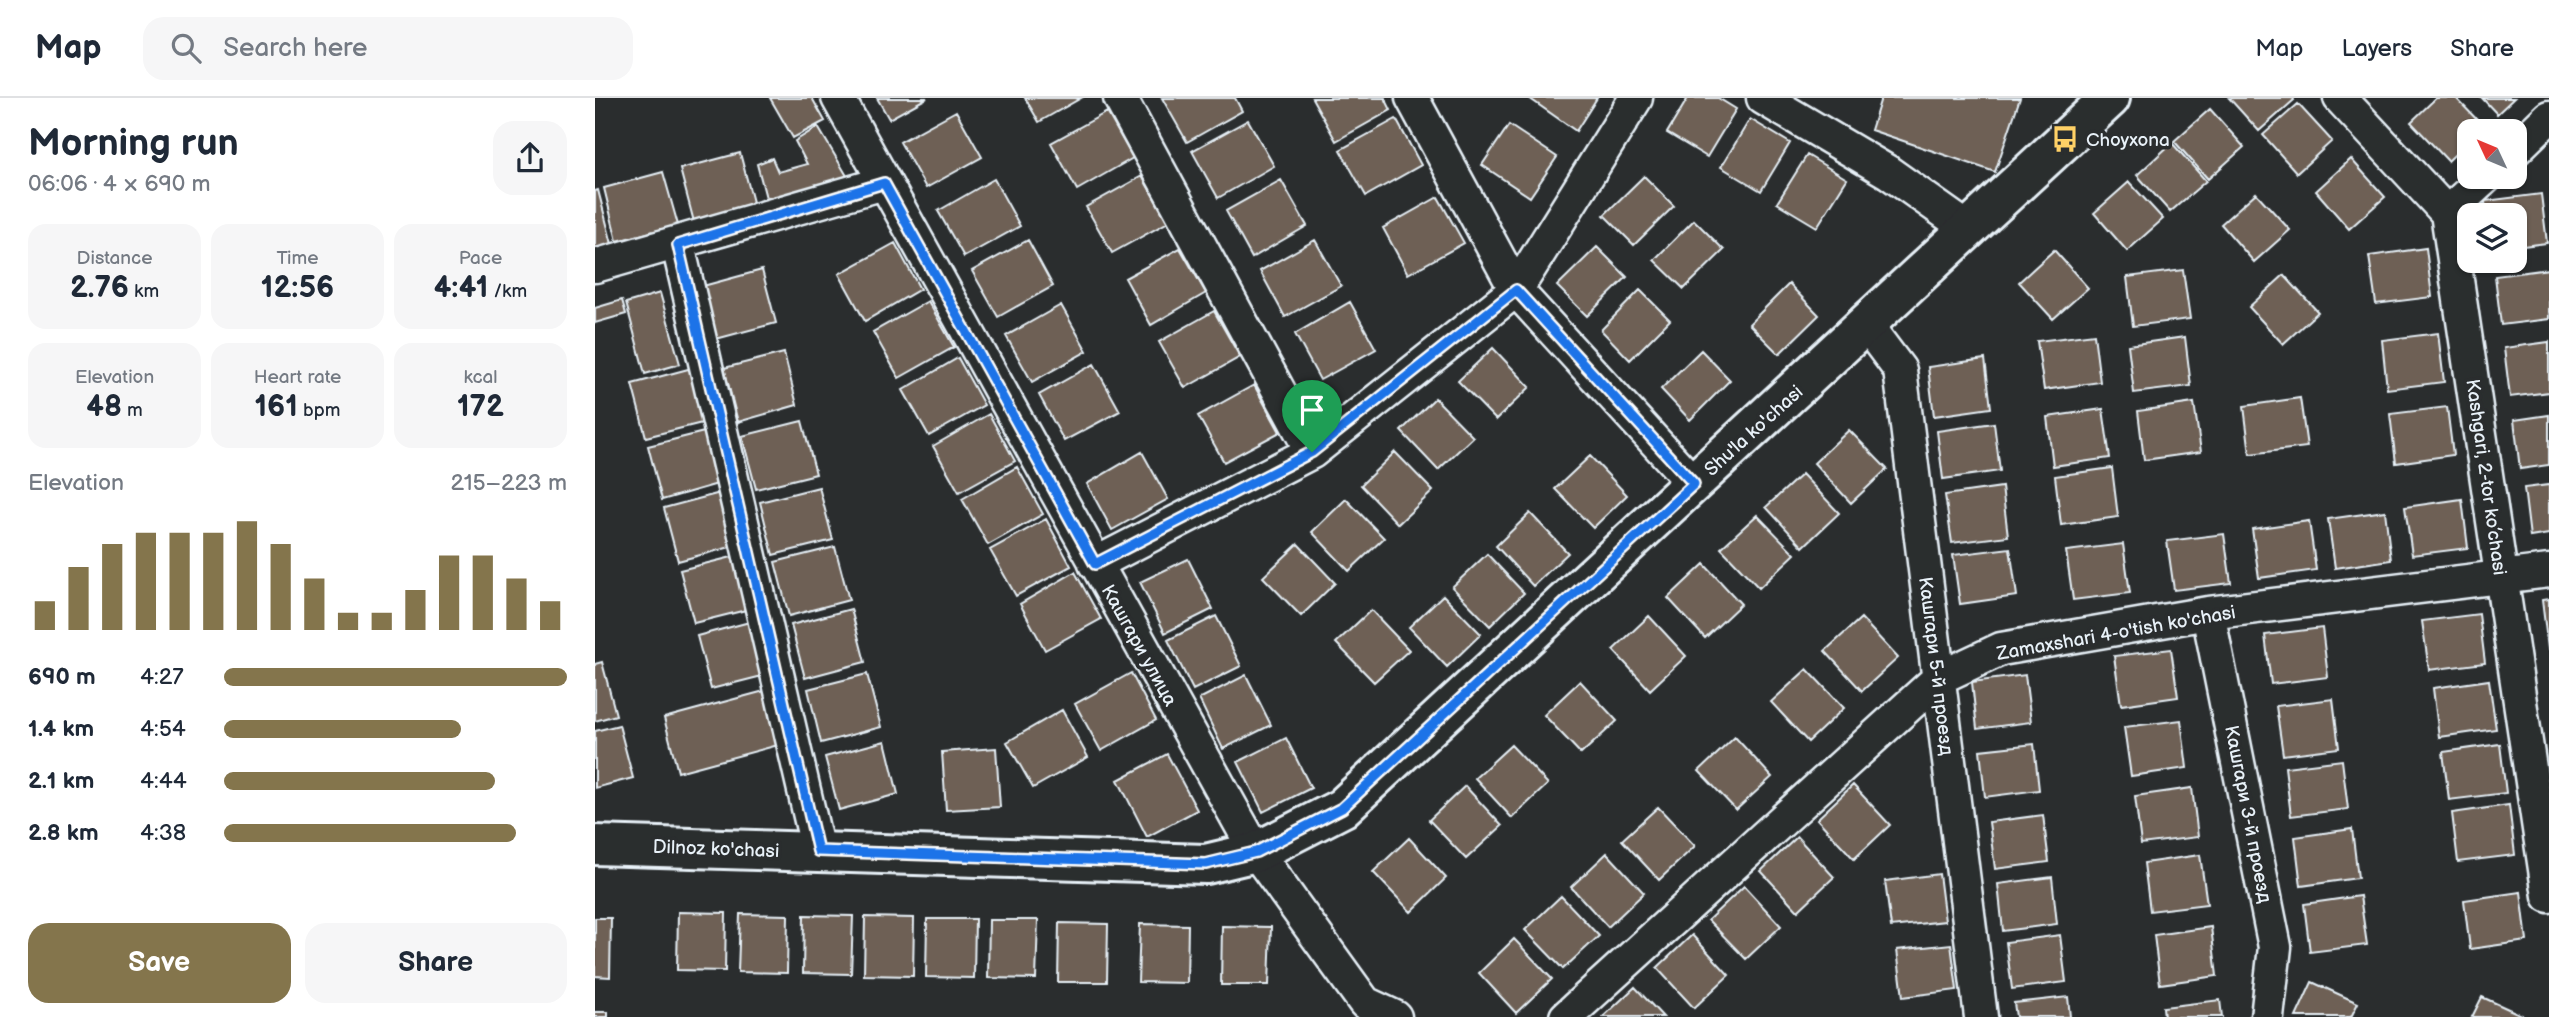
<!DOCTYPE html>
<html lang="en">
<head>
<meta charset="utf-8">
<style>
	:root { --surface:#fff; --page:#f6f6f7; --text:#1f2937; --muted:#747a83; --line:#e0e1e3; --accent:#84754c }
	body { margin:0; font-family:"Balsamiq Sans",sans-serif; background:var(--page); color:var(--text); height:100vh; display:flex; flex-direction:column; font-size:26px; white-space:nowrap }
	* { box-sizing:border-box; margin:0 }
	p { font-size:23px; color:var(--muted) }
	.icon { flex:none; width:38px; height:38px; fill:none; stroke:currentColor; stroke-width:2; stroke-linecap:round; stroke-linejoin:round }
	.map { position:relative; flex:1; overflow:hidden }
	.panel { display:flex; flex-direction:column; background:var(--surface); width:595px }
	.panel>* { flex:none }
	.needle { width:46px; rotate:314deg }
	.tools { position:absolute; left:1862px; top:21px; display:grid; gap:14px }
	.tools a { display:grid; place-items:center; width:70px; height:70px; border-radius:14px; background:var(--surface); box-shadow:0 2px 5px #0004; font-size:35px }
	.pin { position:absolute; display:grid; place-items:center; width:60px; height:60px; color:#fff; margin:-72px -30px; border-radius:50% 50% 50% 0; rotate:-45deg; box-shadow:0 0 7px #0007 }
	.pin .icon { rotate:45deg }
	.round { display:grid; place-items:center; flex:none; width:74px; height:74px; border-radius:21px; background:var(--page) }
	.headline { display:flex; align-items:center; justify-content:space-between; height:119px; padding:0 28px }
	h1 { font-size:38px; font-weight:700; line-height:52px }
	.stats { display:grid; grid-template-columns:repeat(3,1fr); gap:10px; height:119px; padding:7px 28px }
	.stats div { display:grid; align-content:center; border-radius:18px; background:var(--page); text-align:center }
	.stats b { font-size:30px; font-weight:700 }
	.stats small { font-size:19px; font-weight:400 }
	.stats p { font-size:19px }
	.chart { height:196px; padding:14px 28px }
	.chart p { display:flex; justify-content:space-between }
	.chart svg { width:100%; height:126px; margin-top:7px; stroke:var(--accent); stroke-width:6 }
	.primary-button { display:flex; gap:14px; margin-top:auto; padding:14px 28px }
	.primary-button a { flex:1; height:80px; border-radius:21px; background:var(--accent); color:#fff; font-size:28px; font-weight:700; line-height:80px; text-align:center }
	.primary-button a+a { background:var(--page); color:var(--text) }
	ul { padding:0 28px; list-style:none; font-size:23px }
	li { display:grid; grid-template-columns:112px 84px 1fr; align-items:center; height:52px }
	li i { height:18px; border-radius:9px; background:var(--accent) }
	header { display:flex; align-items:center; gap:42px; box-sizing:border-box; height:98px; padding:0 35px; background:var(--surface); border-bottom:2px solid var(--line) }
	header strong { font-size:33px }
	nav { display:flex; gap:38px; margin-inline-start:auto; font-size:24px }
	.search { width:490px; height:63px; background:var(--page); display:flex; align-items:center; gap:18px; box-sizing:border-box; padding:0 24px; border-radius:21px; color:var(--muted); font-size:26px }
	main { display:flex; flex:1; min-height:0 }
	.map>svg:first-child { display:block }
	.building { fill:#6e6154; stroke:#e8f1f8; stroke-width:2 }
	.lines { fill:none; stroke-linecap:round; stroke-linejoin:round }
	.street-casing { stroke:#e8f1f8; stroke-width:37 }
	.secondary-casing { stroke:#e8f1f8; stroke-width:44 }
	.street { stroke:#2a2d2e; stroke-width:32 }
	.secondary { stroke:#2a2d2e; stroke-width:38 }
	.route-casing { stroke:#fff; stroke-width:14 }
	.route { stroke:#1a73e8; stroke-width:9 }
	.labels { text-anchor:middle; stroke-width:7; stroke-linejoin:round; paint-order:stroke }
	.poi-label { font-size:19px; fill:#e8f1f8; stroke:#2a2d2e; text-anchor:start }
	.street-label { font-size:19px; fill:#e8f1f8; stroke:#2a2d2e }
</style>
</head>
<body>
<header>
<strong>Map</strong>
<div class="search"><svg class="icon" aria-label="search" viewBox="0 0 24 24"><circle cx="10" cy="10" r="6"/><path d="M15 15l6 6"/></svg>Search here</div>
<nav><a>Map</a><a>Layers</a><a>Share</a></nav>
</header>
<main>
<section class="panel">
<div class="headline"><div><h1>Morning run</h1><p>06:06 · 4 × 690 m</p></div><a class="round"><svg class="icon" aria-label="share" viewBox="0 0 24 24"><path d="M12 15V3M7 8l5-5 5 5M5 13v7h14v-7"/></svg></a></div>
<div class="stats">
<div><p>Distance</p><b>2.76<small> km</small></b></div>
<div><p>Time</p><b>12:56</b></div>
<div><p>Pace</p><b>4:41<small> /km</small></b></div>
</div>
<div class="stats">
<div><p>Elevation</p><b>48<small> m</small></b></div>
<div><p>Heart rate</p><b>161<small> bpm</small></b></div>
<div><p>kcal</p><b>172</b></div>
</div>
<div class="chart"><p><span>Elevation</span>215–223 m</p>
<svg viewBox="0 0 160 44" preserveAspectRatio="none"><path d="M5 44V34M15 44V22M25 44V14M35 44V10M45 44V10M55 44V10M65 44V6M75 44V14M85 44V26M95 44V38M105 44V38M115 44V30M125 44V18M135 44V18M145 44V26M155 44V34"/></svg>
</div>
<ul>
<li><b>690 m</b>4:27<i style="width:100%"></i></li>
<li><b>1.4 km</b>4:54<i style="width:69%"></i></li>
<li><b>2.1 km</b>4:44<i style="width:79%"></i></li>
<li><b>2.8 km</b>4:38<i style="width:85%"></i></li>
</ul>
<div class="primary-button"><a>Save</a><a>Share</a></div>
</section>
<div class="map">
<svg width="1954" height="919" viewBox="0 0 1954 919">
	<rect width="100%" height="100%" fill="#2a2d2e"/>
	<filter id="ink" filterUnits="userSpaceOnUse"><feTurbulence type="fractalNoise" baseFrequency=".0143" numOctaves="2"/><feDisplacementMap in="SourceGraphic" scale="14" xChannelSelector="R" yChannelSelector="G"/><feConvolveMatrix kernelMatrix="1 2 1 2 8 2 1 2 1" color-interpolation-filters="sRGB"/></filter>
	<g filter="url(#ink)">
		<path class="building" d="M175,0H217L230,23L198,40Z
			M282,0H332L294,21Z
			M430,0H486L444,24Z
			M567,0H640L647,13L592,44Z
			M717,0H790L796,12L741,43Z
			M934,0H1002L981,33Z
			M1093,0H1123L1141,11L1112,59L1072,35Z
			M1286,0H1425L1400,74L1276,32Z
			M1634,0H1698L1699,2L1664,33Z
			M1841,0H1861L1889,29L1884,33H1874V43L1853,63L1816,24Z
			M1887,0H1919L1902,16Z
			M1703,6L1737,43L1702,75L1668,37Z
			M1615,11L1649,49L1613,81L1579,43Z
			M361,13L387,59L331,90L305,44Z
			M512,14L538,60L482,92L456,45Z
			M801,21L826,67L771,98L745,52Z
			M1155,21L1195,45L1166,93L1126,69Z
			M653,22L679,68L623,100L597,53Z
			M914,27L962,59L935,99L887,67Z
			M223,29L255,83L175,115L162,66L177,60L183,74L212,66L200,43Z
			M1577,45L1611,83L1575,114L1542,77Z
			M145,55L159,108L99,124L85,71Z
			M1212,57L1252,81L1222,129L1182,105Z
			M1756,61L1790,99L1754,131L1721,93Z
			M68,74L83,127L22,143L9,90Z
			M547,78L573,124L517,155L491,109Z
			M1049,78L1079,108L1039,147L1009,117Z
			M399,81L425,128L369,159L343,113Z
			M686,82L712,128L657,160L631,113Z
			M1534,84L1568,121L1532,153L1499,115Z
			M3,92L17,146L0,150V93Z
			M1661,95L1695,132L1659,164L1626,126Z
			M1946,96L1952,145L1920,149V117H1891L1890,103Z
			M843,99L869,145L813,176L788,130Z
			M1099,122L1129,152L1089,191L1059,162Z
			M433,142L458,188L403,219L377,173Z
			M720,142L746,188L690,219L665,173Z
			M300,145L325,191L270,223L244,176Z
			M1002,149L1032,179L992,218L962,188Z
			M585,150L611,195L556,227L530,180Z
			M1831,150L1837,199L1781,206L1774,158Z
			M1459,152L1493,190L1458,221L1424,184Z
			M1954,171V221L1906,227L1900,178Z
			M167,172L181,225L121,241L108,188Z
			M1588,172L1595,221L1538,228L1532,179Z
			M1689,177L1723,214L1688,246L1654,209Z
			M1194,186L1224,217L1184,256L1154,226Z
			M1045,192L1075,222L1035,262L1006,232Z
			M65,195L85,266L50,276L31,205Z
			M27,202L31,216L0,225V210Z
			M333,203L359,249L304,280L278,234Z
			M755,204L781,251L725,282L700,236Z
			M466,207L492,253L437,284L411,238Z
			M619,213L645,259L590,290L564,244Z
			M1843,235L1849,284L1792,291L1787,242Z
			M1499,236L1505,284L1449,292L1442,243Z
			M1590,239L1596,288L1539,295L1533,247Z
			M1954,244V294L1915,299L1909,250Z
			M898,250L935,289L901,322L863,283Z
			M1106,252L1135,282L1095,322L1066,291Z
			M189,255L202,307L143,324L129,270Z
			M363,260L389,307L334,338L308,292Z
			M1390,261L1396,310L1339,318L1333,269Z
			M499,266L525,313L469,343L444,297Z
			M97,270L111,324L51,339L37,286Z
			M659,287L685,334L629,364L603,318Z
			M840,300L878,339L843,372L806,333Z
			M1705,300L1712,349L1655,356L1649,308Z
			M1599,305L1606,354L1549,362L1543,313Z
			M1852,309L1858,357L1801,365L1795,316Z
			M1508,311L1515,360L1458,368L1452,319Z
			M394,316L420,363L364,394L338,348Z
			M1954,317V367L1925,371L1919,322Z
			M207,323L221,376L161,391L147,338Z
			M1399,325L1405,373L1348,381L1342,333Z
			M1254,332L1292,371L1256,405L1219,365Z
			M113,333L126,385L67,402L53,348Z
			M547,354L573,401L517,432L492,386Z
			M800,354L838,393L803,426L766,387Z
			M995,358L1032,397L998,430L960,391Z
			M422,369L448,416L393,447L367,401Z
			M1517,370L1523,419L1466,427L1460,378Z
			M1207,376L1244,415L1208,449L1171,409Z
			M1954,387V436L1935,439L1929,390Z
			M224,389L238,442L178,457L165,404Z
			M1407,389L1413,438L1357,445L1350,397Z
			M129,394L143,447L83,463L69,410Z
			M751,401L789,440L754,473L717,434Z
			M1867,401L1873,450L1817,457L1810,409Z
			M1790,413L1796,462L1740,470L1733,421Z
			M935,415L973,455L938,488L901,448Z
			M1162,417L1200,456L1164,490L1126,450Z
			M451,421L476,468L421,498L395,452Z
			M1714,423L1721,472L1664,480L1657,431Z
			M1629,436L1636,485L1579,492L1572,443Z
			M703,446L740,485L706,518L668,479Z
			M1528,446L1535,495L1478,502L1471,453Z
			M240,449L254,502L194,518L180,464Z
			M1415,450L1422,498L1365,506L1358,457Z
			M892,456L929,495L895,528L857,489Z
			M145,457L159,510L99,525L85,472Z
			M593,461L618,511L570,535L545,484Z
			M1109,466L1146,506L1110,540L1073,500Z
			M480,474L506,521L450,552L425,506Z
			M848,497L886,536L852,569L814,529Z
			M1954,501V551H1953L1947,502Z
			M256,511L270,564L210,580L196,527Z
			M776,512L814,552L779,584L741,545Z
			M1884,516L1890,565L1834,572L1827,523Z
			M621,518L646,568L598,592L573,542Z
			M1054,518L1091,558L1055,592L1018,552Z
			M1266,520L1303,560L1267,593L1230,553Z
			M162,522L175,576L116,591L102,538Z
			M1727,530L1733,579L1676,586L1670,537Z
			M1576,551L1583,599L1526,607L1519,558Z
			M7,564L21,617L0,623V566Z
			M1212,571L1249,610L1213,644L1176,604Z
			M536,575L561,622L506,653L480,606Z
			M272,576L286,629L226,645L213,591Z
			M651,577L676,627L628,651L604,601Z
			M1430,577L1436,624L1382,631L1377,584Z
			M1894,582L1901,631L1844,639L1838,590Z
			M985,583L1022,623L986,656L949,617Z
			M173,592L187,646L83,674L69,620Z
			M1738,601L1744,650L1688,657L1681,608Z
			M467,612L493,659L438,690L412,644Z
			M1586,622L1592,670L1536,678L1529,629Z
			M24,627L38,680L0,690V633Z
			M1140,639L1177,679L1141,712L1104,673Z
			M691,640L716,690L668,714L643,664Z
			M290,643L303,696L244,712L230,659Z
			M1439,646L1444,692L1390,699L1385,652Z
			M1905,646L1911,695L1854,702L1848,654Z
			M916,647L953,686L917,720L880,680Z
			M401,650L405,709L351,712L347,654Z
			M572,656L602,712L552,739L523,682Z
			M1747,662L1753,711L1696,718L1690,669Z
			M1258,687L1295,727L1259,761L1222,721Z
			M870,688L907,728L871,761L834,722Z
			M1597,690L1603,739L1546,746L1540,698Z
			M1914,707L1920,757L1863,764L1857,715Z
			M1063,709L1100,748L1064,782L1027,742Z
			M1448,717L1454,764L1400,771L1394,724Z
			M1757,731L1763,780L1706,788L1700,739Z
			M1202,739L1239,779L1203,813L1166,773Z
			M814,740L851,780L816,814L778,774Z
			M1012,755L1049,795L1013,829L976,789Z
			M1605,757L1612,806L1555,813L1549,765Z
			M1344,776L1350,823L1296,829L1290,783Z
			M1457,779L1462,826L1408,833L1403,786Z
			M1149,788L1186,828L1151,861L1113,822Z
			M1926,794L1932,843L1875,851L1869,802Z
			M966,798L1004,838L968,871L930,832Z
			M1765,798L1772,847L1715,854L1709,806Z
			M83,814L131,815L130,873L82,872Z
			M145,816L193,817L192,875L143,874Z
			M209,817L258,818L256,876L208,875Z
			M270,819L319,820L318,878L269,877Z
			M0,820H16L15,879L0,878Z
			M332,821H380L379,880L331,879Z
			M394,822H443L441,881L393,880Z
			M464,825L513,826L512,884H463Z
			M545,826L593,827L592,885L543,884Z
			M627,828L676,829L674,887H626Z
			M1616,829L1622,878L1565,886L1559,837Z
			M1097,837L1134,877L1099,910L1062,870Z
			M1465,837L1471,884L1417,891L1411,844Z
			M919,841L957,881L921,915L884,875Z
			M1356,846L1362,892L1308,899L1302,852Z
			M1717,884L1763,905L1756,919H1701Z
			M1040,889L1068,919H1008Z
			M1473,899L1475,919H1421L1419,905Z
			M1887,899L1931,919H1877Z
			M1625,902L1627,919H1569L1568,909Z
			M0,914H13V919H0Z"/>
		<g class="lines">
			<defs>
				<path id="street" d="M243,0L661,754L770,905L800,919
					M525,0L717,354
					M817,0L921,192L1099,386
					M1168,0L1293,74L1372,130
					M1745,0L1852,115L1954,798
					M1920,52L1954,19
					M1852,115L1891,79
					M83,147L223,753
					M0,168L289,85
					M1272,228L1305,272L1386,919
					M500,466L717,354L921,192L1041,0
					M1613,515L1680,849L1672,919
					M971,919L1344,580L1406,551L1613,515L1954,473"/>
				<path id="secondary" d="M0,747L611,766L661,754L747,710L1515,0"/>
			</defs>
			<use href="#street" class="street-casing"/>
			<use href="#secondary" class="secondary-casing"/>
			<use href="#street" class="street"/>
			<use href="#secondary" class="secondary"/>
		</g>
	</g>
	<g class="lines" filter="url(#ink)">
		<defs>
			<path id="route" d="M289,85L500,466L717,354L921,192L1099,386L747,710L661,754L611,766L223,753L83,147Z"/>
		</defs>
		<use href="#route" class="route-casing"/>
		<use href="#route" class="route"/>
	</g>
	<defs>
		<symbol id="bus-bare" viewBox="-9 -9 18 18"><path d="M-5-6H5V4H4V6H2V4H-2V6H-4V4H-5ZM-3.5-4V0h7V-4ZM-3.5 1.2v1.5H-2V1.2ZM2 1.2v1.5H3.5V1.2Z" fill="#ffd166" stroke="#2a2d2e" stroke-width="2.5" paint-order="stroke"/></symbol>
	</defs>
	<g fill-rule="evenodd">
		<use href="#bus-bare" x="1451" y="22" width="38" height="38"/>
	</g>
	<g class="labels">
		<g class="poi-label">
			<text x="1491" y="48">Choyxona</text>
		</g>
		<g class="street-label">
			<text transform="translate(1158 332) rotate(-42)" y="7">Shu'la ko'chasi</text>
			<text transform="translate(1892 379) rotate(82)" y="7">Kashgari, 2-tor ko’chasi</text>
			<text transform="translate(1521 534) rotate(-10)" y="7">Zamaxshari 4-o'tish ko'chasi</text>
			<text transform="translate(545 547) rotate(61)" y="7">Кашгари улица</text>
			<text transform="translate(1342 568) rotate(83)" y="7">Кашгари 5-й проезд</text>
			<text transform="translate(1654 716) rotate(79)" y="7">Кашгари 3-й проезд</text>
			<text transform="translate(121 750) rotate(2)" y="7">Dilnoz ko'chasi</text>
		</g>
	</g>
</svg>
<div class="tools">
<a><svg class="needle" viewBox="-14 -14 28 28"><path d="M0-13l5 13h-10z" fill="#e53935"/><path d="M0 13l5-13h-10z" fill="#747a83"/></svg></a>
<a><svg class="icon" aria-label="layers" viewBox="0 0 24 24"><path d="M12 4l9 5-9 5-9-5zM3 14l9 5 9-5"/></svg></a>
</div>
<div class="pin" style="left:717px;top:354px;background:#1e9e55"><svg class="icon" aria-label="arrive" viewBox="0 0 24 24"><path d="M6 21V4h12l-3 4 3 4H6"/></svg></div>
</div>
</main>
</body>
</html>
